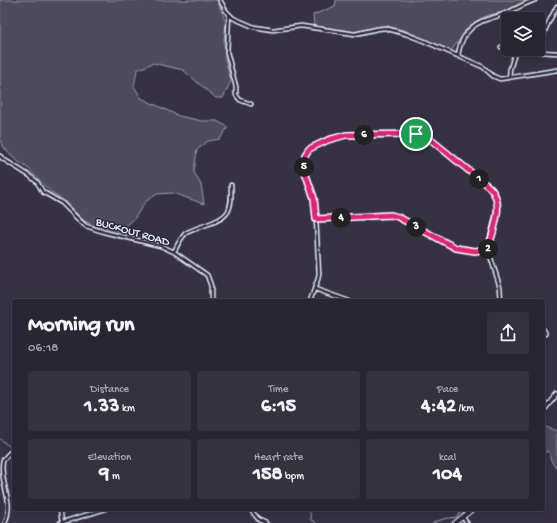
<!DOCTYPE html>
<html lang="en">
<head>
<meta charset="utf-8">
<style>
	:root { --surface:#282633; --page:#34323f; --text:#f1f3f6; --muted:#a5a5ac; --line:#44434e }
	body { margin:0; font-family:"Gochi Hand",sans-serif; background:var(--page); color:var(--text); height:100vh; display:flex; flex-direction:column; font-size:15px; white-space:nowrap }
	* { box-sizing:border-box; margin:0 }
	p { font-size:13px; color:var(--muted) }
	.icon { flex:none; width:22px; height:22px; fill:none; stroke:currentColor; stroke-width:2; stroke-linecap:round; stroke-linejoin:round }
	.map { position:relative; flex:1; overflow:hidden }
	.sheet { position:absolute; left:12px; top:299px; width:533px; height:212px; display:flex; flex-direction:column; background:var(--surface); border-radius:4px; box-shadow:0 2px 10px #0003,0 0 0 1px var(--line) }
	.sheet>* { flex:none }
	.controls { position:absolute; left:501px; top:12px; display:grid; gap:8px }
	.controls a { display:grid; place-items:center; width:44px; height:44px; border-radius:4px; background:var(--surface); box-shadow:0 2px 10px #0003,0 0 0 1px var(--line); font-size:20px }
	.pin { position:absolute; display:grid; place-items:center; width:34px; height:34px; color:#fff; margin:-17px; border:2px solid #fff; border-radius:50%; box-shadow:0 1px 4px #0007 }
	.km { position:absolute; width:20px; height:20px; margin:-10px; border-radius:50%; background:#222; color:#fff; font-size:11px; line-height:20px; text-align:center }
	.round { display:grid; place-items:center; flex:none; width:42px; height:42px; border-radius:4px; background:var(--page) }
	.headline { display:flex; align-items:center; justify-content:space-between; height:68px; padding:0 16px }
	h1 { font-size:22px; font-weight:700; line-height:30px }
	.figures { display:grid; grid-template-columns:repeat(3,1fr); gap:6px; height:68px; padding:4px 16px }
	.figures div { display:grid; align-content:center; border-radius:4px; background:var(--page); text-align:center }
	.figures b { font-size:20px; font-weight:700 }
	.figures small { font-size:11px; font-weight:400 }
	.figures p { font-size:11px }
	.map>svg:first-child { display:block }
	.green { fill:#4d4b5c; stroke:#9a9eaa }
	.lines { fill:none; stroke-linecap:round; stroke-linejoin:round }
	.stream { stroke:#a0a4af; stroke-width:1 }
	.street-casing { stroke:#e8f1f8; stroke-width:5.5 }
	.secondary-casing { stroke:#e8f1f8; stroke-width:6 }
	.street { stroke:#2f2a3d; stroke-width:2.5 }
	.secondary { stroke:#2f2a3d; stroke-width:3.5 }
	.route-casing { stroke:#fff; stroke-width:8 }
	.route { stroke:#db2777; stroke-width:5 }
	.labels { text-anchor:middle; stroke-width:3; stroke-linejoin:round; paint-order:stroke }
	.street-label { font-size:12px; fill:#e8f1f8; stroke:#2f2a3d }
</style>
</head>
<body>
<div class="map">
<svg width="557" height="523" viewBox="0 0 557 523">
	<rect width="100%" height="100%" fill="#363244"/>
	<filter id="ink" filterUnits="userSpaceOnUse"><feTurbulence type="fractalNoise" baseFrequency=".025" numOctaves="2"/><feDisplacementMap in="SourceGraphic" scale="8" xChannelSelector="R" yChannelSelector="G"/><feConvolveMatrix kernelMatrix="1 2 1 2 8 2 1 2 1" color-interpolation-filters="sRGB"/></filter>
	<g filter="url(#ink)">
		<path class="green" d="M0,0H217L226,23L224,40L225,59L231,81L223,98H216L183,70L153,63L137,70L134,86L141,98L179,116L202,121H217L228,127L220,139L208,141L197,150L194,172L201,185L204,204L173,193L157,194L145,202L134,219L125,227L118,231L92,225L83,220L62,199L50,191L29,169L12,157L2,145L0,139Z
			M336,0H529L504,12L489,15L479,20L469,27L451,51L404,30L381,26L355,32L314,26L313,15L335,6Z
			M543,426L557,431V466H554L550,458V453L547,451L543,454Z"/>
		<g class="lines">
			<path class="stream" d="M0,439L10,447
				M307,509L311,514L310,516L311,520L316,523
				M433,523L443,519L457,517L463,509"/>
			<defs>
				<path id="street" d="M220,0L226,11L233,18L254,27L273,30L301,26L355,34L377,29L385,28L406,34L424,41L483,67L493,76L500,79L557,70
					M229,15L227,52L236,87V95L240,100L251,104
					M501,47L508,46
					M534,49L541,52L557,53
					M541,52C540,36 550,20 557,6
					M458,56C460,38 470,24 488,19C494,17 500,16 506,13C516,9 525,3 535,0
					M509,78L510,69L516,49
					M0,156L3,159L30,176L37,182L43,192L62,203L81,222L86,226L104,232L161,246L174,252L207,275L211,286V301
					M316,219L391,215L397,217L456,248L475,251L488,249
					M174,252C177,246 181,237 186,233C191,230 198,228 203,226C230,217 232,212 231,185
					M315,289L349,301
					M310,301L318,279L319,274L316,219L314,198L303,166L305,155L309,149L329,139L346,135L416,134L430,139L489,187L495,195L498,207L488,249L500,287L501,301
					M543,329L546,334
					M60,509L62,522
					M250,509L259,520L266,523
					M463,518L467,523
					M5,523C8,516 9,509 8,502C6,488 0,473 3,460C6,456 10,452 14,449
					M60,523L105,509"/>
				<path id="secondary" d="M543,411L557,394
					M455,523L473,509"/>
			</defs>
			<use href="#street" class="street-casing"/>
			<use href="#secondary" class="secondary-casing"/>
			<use href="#street" class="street"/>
			<use href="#secondary" class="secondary"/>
		</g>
	</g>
	<g class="lines" filter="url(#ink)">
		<defs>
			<path id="route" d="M416,134L430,139L489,187C506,202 493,231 488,249L475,251L456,248L398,217L391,215L316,219L314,198L303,166L305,155L309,149L328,140L346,135Z"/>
		</defs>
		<use href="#route" class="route-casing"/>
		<use href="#route" class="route"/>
	</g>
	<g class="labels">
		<g class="street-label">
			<text transform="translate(133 231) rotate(16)" y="4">BUCKOUT ROAD</text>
		</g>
	</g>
</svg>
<div class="controls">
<a><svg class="icon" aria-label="layers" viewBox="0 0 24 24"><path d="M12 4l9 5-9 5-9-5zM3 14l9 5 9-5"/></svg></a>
</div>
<div class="pin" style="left:416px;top:134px;background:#1e9e55"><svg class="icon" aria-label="arrive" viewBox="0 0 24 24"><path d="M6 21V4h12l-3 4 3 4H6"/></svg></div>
<b class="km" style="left:479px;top:179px">1</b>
<b class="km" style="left:488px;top:249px">2</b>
<b class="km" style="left:416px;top:227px">3</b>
<b class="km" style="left:341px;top:218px">4</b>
<b class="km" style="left:304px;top:167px">5</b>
<b class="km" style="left:364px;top:135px">6</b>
<section class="sheet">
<div class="headline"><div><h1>Morning run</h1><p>06:18</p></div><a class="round"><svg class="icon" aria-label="share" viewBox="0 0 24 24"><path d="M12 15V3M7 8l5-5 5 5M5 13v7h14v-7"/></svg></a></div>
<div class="figures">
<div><p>Distance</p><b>1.33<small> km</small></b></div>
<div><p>Time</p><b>6:15</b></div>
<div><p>Pace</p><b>4:42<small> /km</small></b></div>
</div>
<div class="figures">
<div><p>Elevation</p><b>9<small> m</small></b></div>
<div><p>Heart rate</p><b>158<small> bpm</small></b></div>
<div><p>kcal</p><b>104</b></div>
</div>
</section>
</div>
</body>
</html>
